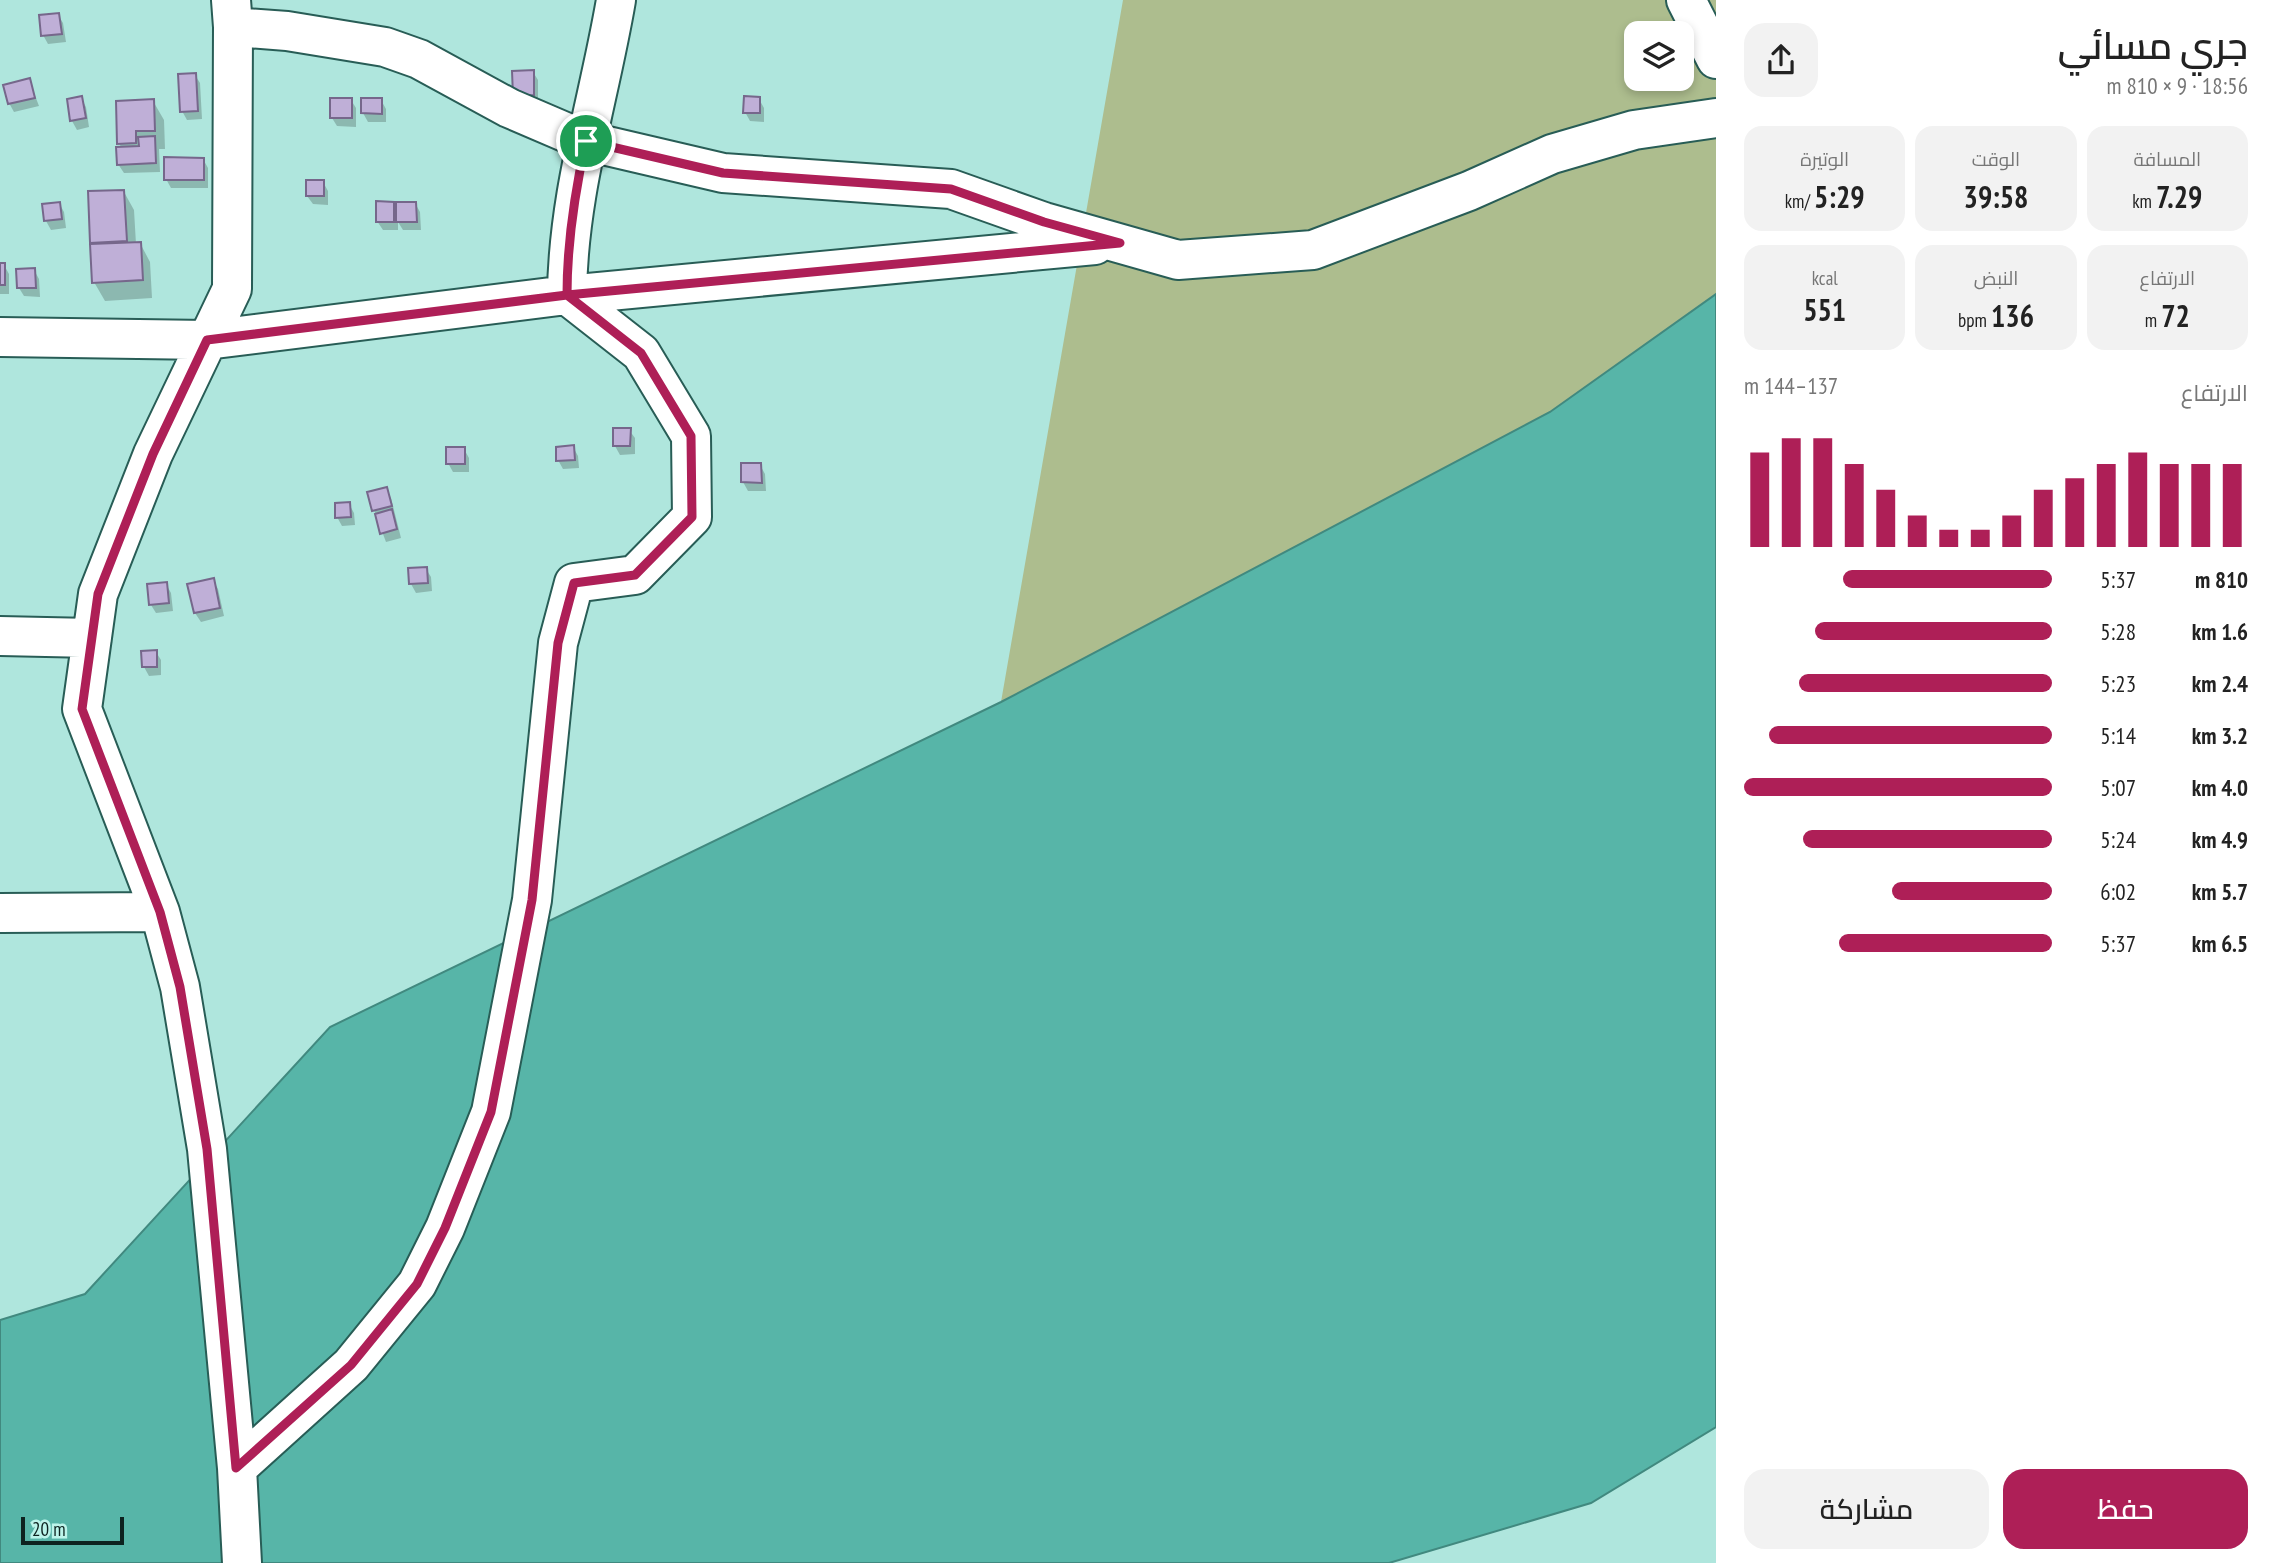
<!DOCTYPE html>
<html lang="ar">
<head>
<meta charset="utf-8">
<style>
	:root { --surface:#fff; --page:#f2f2f2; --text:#222; --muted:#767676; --accent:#ae1f57 }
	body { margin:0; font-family:"PT Sans Narrow",Cairo,sans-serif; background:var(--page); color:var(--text); direction:rtl; height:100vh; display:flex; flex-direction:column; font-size:26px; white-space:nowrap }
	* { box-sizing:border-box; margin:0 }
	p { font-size:23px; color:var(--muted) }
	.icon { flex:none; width:38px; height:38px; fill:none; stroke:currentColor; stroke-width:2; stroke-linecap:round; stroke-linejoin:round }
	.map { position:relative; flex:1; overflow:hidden; direction:ltr }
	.side { display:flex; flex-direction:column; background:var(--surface); width:560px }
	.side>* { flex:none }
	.fabs { position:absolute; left:1624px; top:21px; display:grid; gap:14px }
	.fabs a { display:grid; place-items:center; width:70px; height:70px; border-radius:14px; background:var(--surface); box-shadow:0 4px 10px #0003; font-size:35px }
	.scale { position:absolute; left:21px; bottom:18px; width:103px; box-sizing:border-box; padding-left:7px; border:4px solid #0d2320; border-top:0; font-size:19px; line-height:24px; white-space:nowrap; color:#0d2320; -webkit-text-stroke:5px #bcf4ea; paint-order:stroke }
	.pin { position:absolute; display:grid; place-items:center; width:60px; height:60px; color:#fff; margin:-30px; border:4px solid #fff; border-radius:50%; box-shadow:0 2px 7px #0007 }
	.round { display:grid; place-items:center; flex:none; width:74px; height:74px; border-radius:21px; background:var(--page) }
	.summary { display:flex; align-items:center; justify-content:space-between; height:119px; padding:0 28px }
	h1 { font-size:38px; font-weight:600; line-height:52px }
	.metrics { display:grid; grid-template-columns:repeat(3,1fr); gap:10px; height:119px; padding:7px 28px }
	.metrics div { display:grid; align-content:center; border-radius:18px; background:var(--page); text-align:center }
	.metrics b { font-size:30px; font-weight:600 }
	.metrics small { font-size:19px; font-weight:400 }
	.metrics p { font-size:19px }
	.chart { height:196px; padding:14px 28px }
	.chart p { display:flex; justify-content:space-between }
	.chart svg { width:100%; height:126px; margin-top:7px; stroke:var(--accent); stroke-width:6 }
	.primary-button { display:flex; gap:14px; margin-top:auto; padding:14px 28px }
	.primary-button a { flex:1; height:80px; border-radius:21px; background:var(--accent); color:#fff; font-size:28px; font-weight:600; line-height:80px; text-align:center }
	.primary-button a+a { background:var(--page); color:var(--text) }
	ul { padding:0 28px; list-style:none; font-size:23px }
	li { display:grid; grid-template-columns:112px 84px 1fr; align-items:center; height:52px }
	li i { height:18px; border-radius:9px; background:var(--accent) }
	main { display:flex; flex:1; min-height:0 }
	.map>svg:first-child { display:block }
	.green { fill:#adbd8e; fill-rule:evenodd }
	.water { fill:#57b5a8; stroke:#41897f; stroke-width:2 }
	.shadow { fill:#0003 }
	.building { fill:#bfafd7; stroke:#76678b; stroke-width:2 }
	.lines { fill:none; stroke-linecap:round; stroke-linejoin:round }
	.minor-casing { stroke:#285d56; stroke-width:42 }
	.minor { stroke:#fff; stroke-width:38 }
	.route-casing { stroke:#fff; stroke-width:14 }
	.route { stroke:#ae1f57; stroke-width:9 }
</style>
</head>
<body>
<main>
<section class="side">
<div class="summary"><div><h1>جري مسائي</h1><p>18:56 · 9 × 810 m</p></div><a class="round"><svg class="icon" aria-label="share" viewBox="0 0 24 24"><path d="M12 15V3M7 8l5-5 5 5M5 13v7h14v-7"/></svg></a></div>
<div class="metrics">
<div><p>المسافة</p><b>7.29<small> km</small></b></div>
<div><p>الوقت</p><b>39:58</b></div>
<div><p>الوتيرة</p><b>5:29<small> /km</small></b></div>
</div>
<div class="metrics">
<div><p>الارتفاع</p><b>72<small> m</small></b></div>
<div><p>النبض</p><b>136<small> bpm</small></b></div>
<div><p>kcal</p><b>551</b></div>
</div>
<div class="chart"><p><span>الارتفاع</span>137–144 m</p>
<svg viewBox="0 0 160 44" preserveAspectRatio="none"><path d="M5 44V11M15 44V6M25 44V6M35 44V15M45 44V24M55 44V33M65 44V38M75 44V38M85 44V33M95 44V24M105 44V20M115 44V15M125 44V11M135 44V15M145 44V15M155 44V15"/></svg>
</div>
<ul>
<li><b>810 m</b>5:37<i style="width:68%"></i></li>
<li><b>1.6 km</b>5:28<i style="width:77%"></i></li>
<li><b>2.4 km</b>5:23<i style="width:82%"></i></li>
<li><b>3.2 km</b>5:14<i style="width:92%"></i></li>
<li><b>4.0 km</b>5:07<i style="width:100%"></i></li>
<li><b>4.9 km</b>5:24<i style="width:81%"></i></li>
<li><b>5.7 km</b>6:02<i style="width:52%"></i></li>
<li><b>6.5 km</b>5:37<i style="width:69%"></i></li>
</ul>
<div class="primary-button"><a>حفظ</a><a>مشاركة</a></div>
</section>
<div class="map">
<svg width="1716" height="1563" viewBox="0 0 1716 1563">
	<rect width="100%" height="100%" fill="#afe6dd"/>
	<path class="green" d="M1123,0H1716V294L1550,412L1001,702ZM1636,33H1682V79H1636Z"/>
	<path class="water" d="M1716,294V1427L1591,1503L1389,1563H0V1320L85,1294L330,1027L1001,702L1550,412Z"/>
	<path class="shadow" d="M58,15L63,23L66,42L48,44L43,35Z
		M533,72L538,80V104L520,105Z
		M195,75L200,83L202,119L187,120L182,111Z
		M29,80L39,106L14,112L9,103Z
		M81,98L86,107L89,127L77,130L72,121L69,101Z
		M759,99L764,108V122L750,121L745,112Z
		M351,100L356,108V127L337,126L332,118Z
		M381,100L386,109V122H368L363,113Z
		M153,101L164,120L165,149H159L160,172L124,173L118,164L122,149L119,143Z
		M203,159L208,168V188H171L166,179Z
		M323,182L328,191V205L313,204L307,196Z
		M124,192L134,210L136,244L140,243L150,262L152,298L105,301L94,282L89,193Z
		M59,203L64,212L66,228L51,230L46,221L44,205Z
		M415,203L420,212L421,230H403L398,222V230H383L377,221L393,204L398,212Z
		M0,265H4L9,274V294H0Z
		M34,270L39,279L40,297L24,296L19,288Z
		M629,430L635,438V454L620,455L615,446Z
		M573,447L578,456L579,468L563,469L558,460Z
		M464,449L469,458V472H453L448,463Z
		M760,465L765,474L766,491H748L743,482Z
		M386,489L391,498L401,538L386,542L374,510Z
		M349,504L354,513L355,525L342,526L337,517Z
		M426,569L431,577L432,591L416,593L411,584Z
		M213,580L218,589L224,616L201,622L195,613Z
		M166,584L171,593L173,611L156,613L151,605Z
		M156,652L161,660V675L149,676L144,667Z"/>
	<path class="building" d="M59,13L62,34L41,36L39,15Z
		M534,70V95L513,96L512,71Z
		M196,73L198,111L180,112L178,74Z
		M30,78L35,98L8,104L3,85Z
		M82,96L86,118L70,121L67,99Z
		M744,96L760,97V113H743Z
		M330,98H352V118H330Z
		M361,98H382V114L361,113Z
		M154,99L155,131H136V143L117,144L116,101Z
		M155,136L156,163L117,165L116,147L139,146L138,137Z
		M164,157L204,158V180H164Z
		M306,180H324V196H306Z
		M124,190L127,241L90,243L88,191Z
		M376,201L394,202V222H376Z
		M60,202L62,219L44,221L42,204Z
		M396,202H416L417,222H396Z
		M141,242L143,280L92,283L90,244Z
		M0,263H5V285H0Z
		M35,268L36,288H17L16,269Z
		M613,428H631L630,446H613Z
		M574,445L575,460L556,461V447Z
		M446,447H465V464H446Z
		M741,463H761L762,483L741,482Z
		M387,487L392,506L372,511L367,492Z
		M350,502L351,517L335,518V503Z
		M392,509L397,529L380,534L375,514Z
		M427,567L428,583L409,584L408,568Z
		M214,578L220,608L194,613L187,584Z
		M167,582L169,603L149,605L147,584Z
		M157,650V667H142L141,651Z"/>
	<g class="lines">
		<defs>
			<path id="minor" d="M231,0L233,27L232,289L153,454L98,594L82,709L160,912L180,987L207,1149L237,1468L242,1563
				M1686,0L1716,59
				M233,27L287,31L385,47L419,59L509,108L586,141L723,173L951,189L1044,222L1178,260L1313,250L1469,191L1552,154L1634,130L1716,118
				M0,337L207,340L567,295L1095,245
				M0,636L92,638
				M0,913L160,912
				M237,1468L351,1365L417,1284L445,1228L491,1112L532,900L558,643L574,583L635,575L692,517L691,436L641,353L567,295C568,192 599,100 616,0"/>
		</defs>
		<use href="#minor" class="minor-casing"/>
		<use href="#minor" class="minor"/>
	</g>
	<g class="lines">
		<defs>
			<path id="route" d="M586,141C575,191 567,243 567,295L207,340L153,454L98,594L82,709L160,912L180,987L207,1149L236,1468L351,1365L417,1284L445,1228L491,1112L532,900L558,643L574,583L635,575L692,517L691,436L641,353L567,295L1120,243L1044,222L951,189L723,173L586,141"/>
		</defs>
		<use href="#route" class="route-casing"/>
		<use href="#route" class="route"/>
	</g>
</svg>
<div class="fabs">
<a><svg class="icon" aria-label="layers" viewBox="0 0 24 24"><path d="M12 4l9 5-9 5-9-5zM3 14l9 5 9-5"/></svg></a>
</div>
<div class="scale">20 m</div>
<div class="pin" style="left:586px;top:141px;background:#1e9e55"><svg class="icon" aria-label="arrive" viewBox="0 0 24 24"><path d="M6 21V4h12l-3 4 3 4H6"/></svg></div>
</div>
</main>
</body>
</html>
